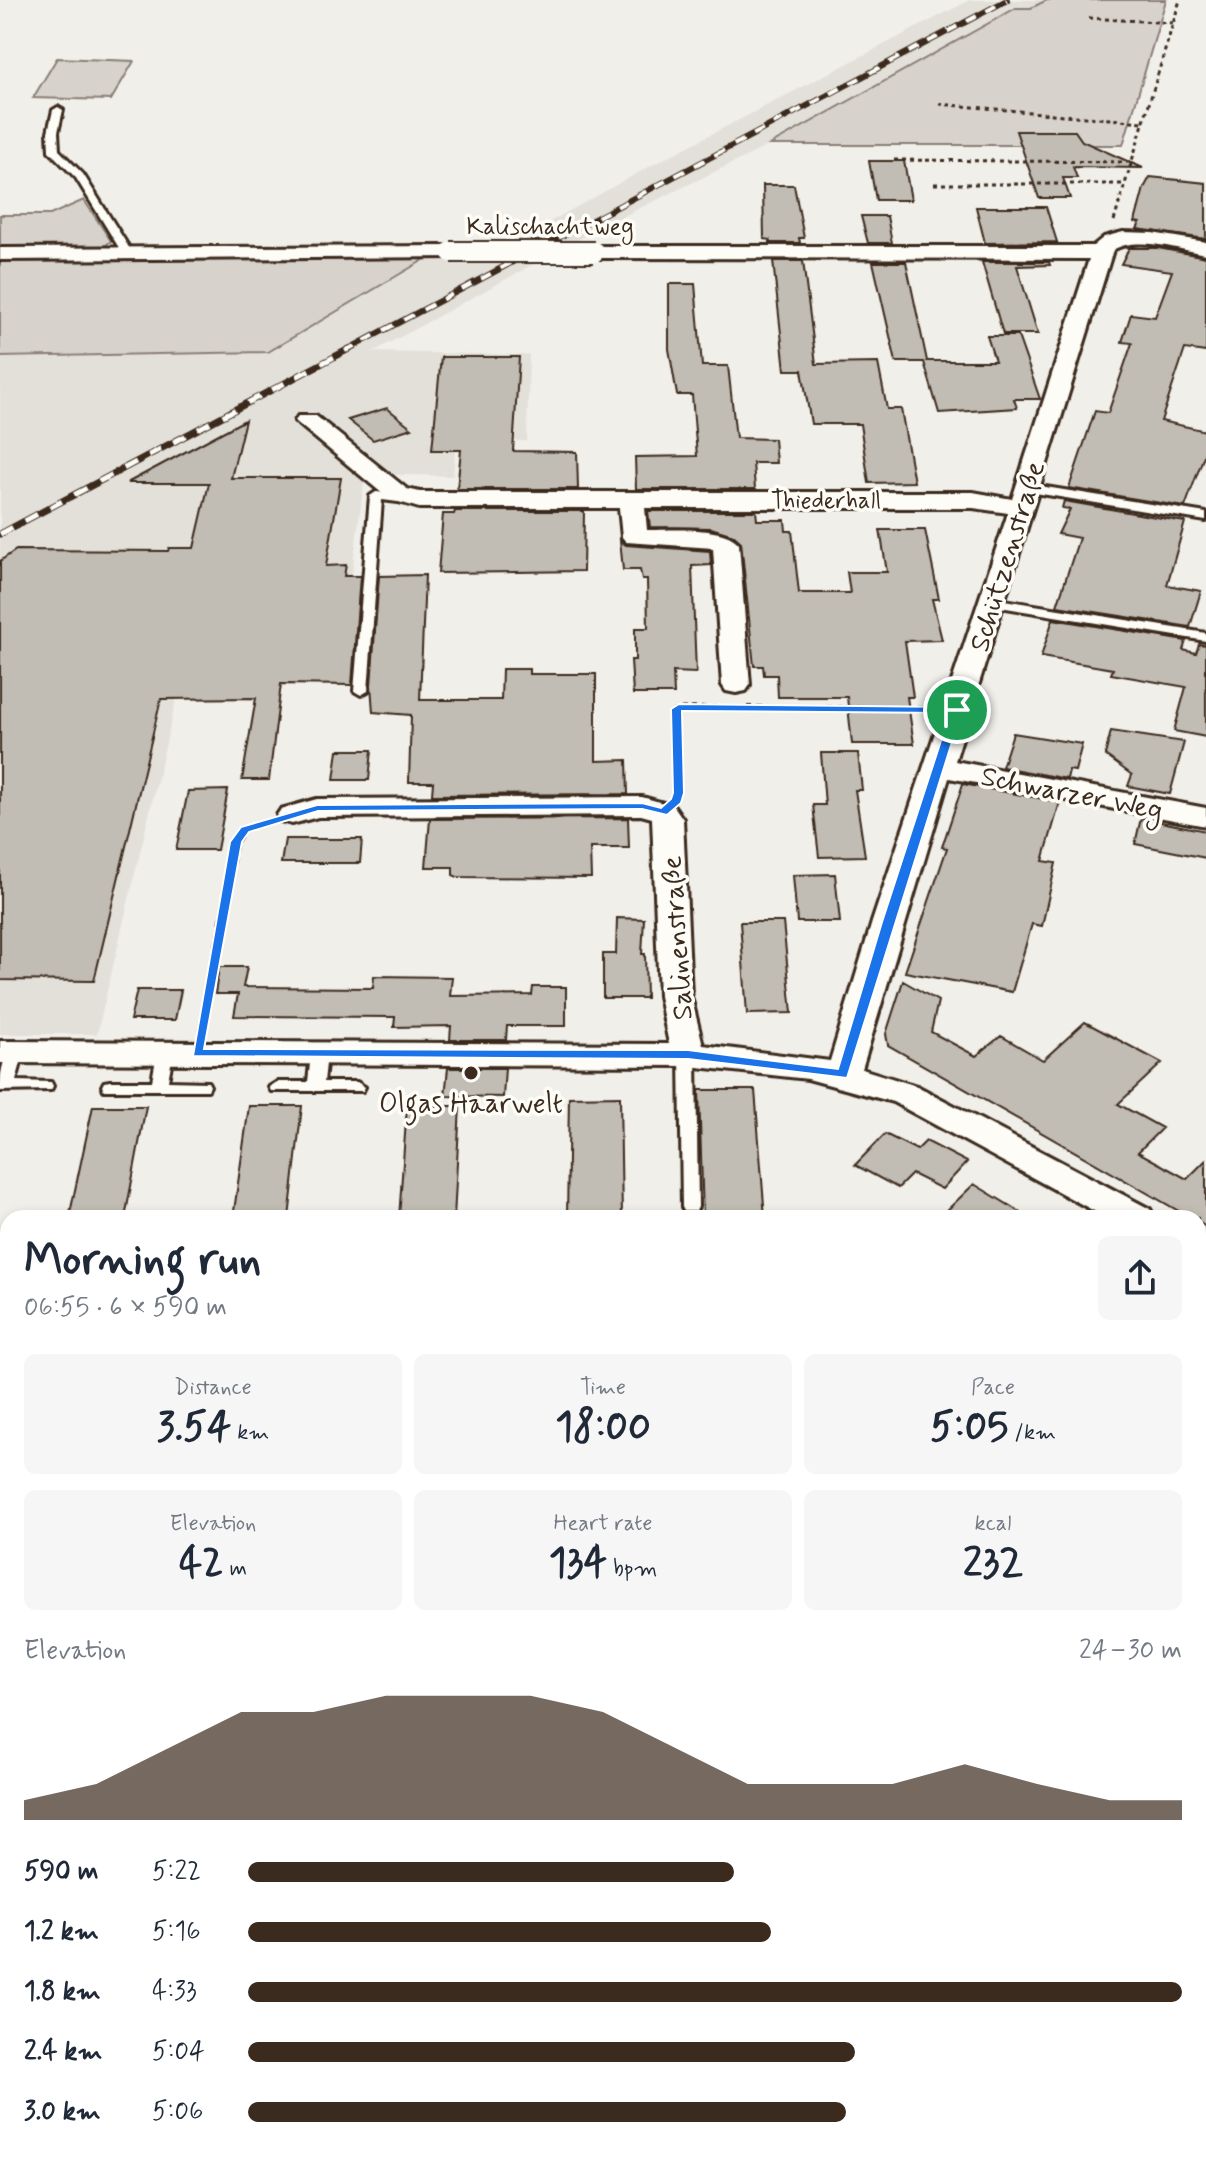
<!DOCTYPE html>
<html lang="en">
<head>
<meta charset="utf-8">
<style>
	:root { --surface:#fff; --page:#f6f6f7; --text:#1f2937; --muted:#747a83; --accent:#3b2a1e }
	body { margin:0; font-family:Mynerve,sans-serif; background:var(--page); color:var(--text); height:100vh; display:flex; flex-direction:column; font-size:30px; white-space:nowrap }
	* { box-sizing:border-box; margin:0 }
	p { font-size:26px; color:var(--muted) }
	.icon { flex:none; width:44px; height:44px; fill:none; stroke:currentColor; stroke-width:2; stroke-linecap:round; stroke-linejoin:round }
	.map { position:relative; flex:1; overflow:hidden }
	.panel { position:absolute; left:0px; top:1210px; width:1206px; height:950px; display:flex; flex-direction:column; background:var(--surface); border-radius:24px 24px 0 0; box-shadow:0 4px 12px #0003 }
	.panel>* { flex:none }
	.pin { position:absolute; display:grid; place-items:center; width:68px; height:68px; color:#fff; margin:-34px; border:4px solid #fff; border-radius:50%; box-shadow:0 2px 8px #0007 }
	.round { display:grid; place-items:center; flex:none; width:84px; height:84px; border-radius:12px; background:var(--page) }
	.overview { display:flex; align-items:center; justify-content:space-between; height:136px; padding:0 24px }
	h1 { font-size:44px; font-weight:700; line-height:60px }
	.stats { display:grid; grid-template-columns:repeat(3,1fr); gap:12px; height:136px; padding:8px 24px }
	.stats div { display:grid; align-content:center; border-radius:12px; background:var(--page); text-align:center }
	.stats b { font-size:40px; font-weight:700 }
	.stats small { font-size:22px; font-weight:400 }
	.stats p { font-size:22px }
	.chart { height:224px; padding:16px 24px }
	.chart p { display:flex; justify-content:space-between }
	.chart svg { width:100%; height:144px; margin-top:8px; fill:var(--accent); opacity:.7 }
	ul { padding:0 24px; list-style:none; font-size:26px }
	li { display:grid; grid-template-columns:128px 96px 1fr; align-items:center; height:60px }
	li i { height:20px; border-radius:10px; background:var(--accent) }
	.map>svg:first-child { display:block }
	.built { fill:#e3e0da }
	.green { fill:#d7d2cc; stroke:#897e75; stroke-width:2 }
	.building { fill:#c1bcb4; stroke:#3b2a1e; stroke-width:2 }
	.lines { fill:none; stroke-linecap:round; stroke-linejoin:round }
	.lane-casing { stroke:#3b2a1e; stroke-width:6 }
	.street-casing { stroke:#3b2a1e; stroke-width:6 }
	.path-far3 { stroke:#3b2a1e; stroke-width:3; stroke-dasharray:4 4; stroke-linecap:butt }
	.path-far2 { stroke:#3b2a1e; stroke-width:4; stroke-dasharray:5 5; stroke-linecap:butt }
	.path-far1 { stroke:#3b2a1e; stroke-width:5; stroke-dasharray:6 6; stroke-linecap:butt }
	.path { stroke:#3b2a1e; stroke-width:6; stroke-dasharray:8 8; stroke-linecap:butt }
	.lane { fill:#fdfcf7; fill-rule:evenodd }
	.street { fill:#fdfcf7; fill-rule:evenodd }
	.rail-far1-casing { stroke:#3b2a1e; stroke-width:6 }
	.rail-casing { stroke:#3b2a1e; stroke-width:7 }
	.rail-far1 { stroke:#fdfcf7; stroke-width:4; stroke-dasharray:11; stroke-linecap:butt }
	.rail { stroke:#fdfcf7; stroke-width:5; stroke-dasharray:14; stroke-linecap:butt }
	.street-bridge-casing { stroke:#3b2a1e; stroke-width:24; stroke-linecap:butt }
	.street-bridge { stroke:#fdfcf7; stroke-width:20 }
	.route { fill:#1a73e8; stroke:#fff; stroke-width:2; fill-rule:evenodd }
	.poi-dot { fill:#3b2a1e; stroke:#fdfcf7; stroke-width:3 }
	.labels { text-anchor:middle; stroke-width:7; stroke-linejoin:round; paint-order:stroke }
	.far-street-label { font-size:24px; fill:#3b2a1e; stroke:#fdfcf7 }
	.street-label { font-size:28px; fill:#3b2a1e; stroke:#fdfcf7 }
	.poi-label { font-size:28px; fill:#3b2a1e; stroke:#fdfcf7 }
</style>
</head>
<body>
<div class="map">
<svg width="1206" height="2159" viewBox="0 0 1206 2159">
	<rect width="100%" height="100%" fill="#f1efea"/>
	<filter id="ink" filterUnits="userSpaceOnUse"><feTurbulence type="fractalNoise" baseFrequency=".0125" numOctaves="2"/><feDisplacementMap in="SourceGraphic" scale="16" xChannelSelector="R" yChannelSelector="G"/><feConvolveMatrix kernelMatrix="1 2 1 2 8 2 1 2 1" color-interpolation-filters="sRGB"/></filter>
	<g filter="url(#ink)">
		<path class="built" d="M970,0H1047L1031,8H1016L770,145L603,226L373,352L529,355L527,441H456L453,476L365,474L345,628L193,629L97,1034H0V358L268,352L427,258L510,244L652,165Z"/>
		<path class="green" d="M1047,0H1166L1123,145H770L1016,8H1031Z
			M57,58L134,61L111,100L33,98Z
			M84,200L111,241L105,246L0,247V215H50Z
			M427,258L268,352L0,357V261Z
			M0,1298H8V2152H1168L1169,2159H0Z
			M1198,1626H1206V1984H1198Z"/>
		<path class="building" d="M1016,131H1075L1082,141L1143,168L1073,167L1077,178H1063L1070,198H1039Z
			M869,161H904L911,200H876Z
			M1150,177L1206,183V239L1137,229L1140,223L1135,222L1144,188Z
			M763,185H794L804,238H799L800,243H770V240L764,239Z
			M976,207H1046L1057,242L985,243Z
			M861,216H887L892,243H868Z
			M1129,248H1158L1206,257V352L1185,349L1161,421L1206,431V450L1185,507L1069,488L1095,411L1108,413L1132,343L1122,342L1131,314L1155,317L1172,271L1121,264Z
			M773,261H803L816,364L878,363L887,409H901L914,482L869,483L860,424H811L802,370H785Z
			M873,262H906L927,361H995L987,336H1018L1040,399H1014L1017,408L939,413L924,362H896Z
			M982,262H1049L1050,265L1017,266L1038,334H1003Z
			M669,284H695L702,366H728L736,438L774,439L776,463H753L755,489H636L635,457L697,456L692,395H677L669,349Z
			M441,357H519L513,451L577,452L578,489H457L461,450H432Z
			M387,408L412,428L373,440L348,420Z
			M245,420L231,478H341L326,566L346,565L344,576H360L352,685L281,684L269,780H242L256,698L161,699L94,981L0,980V561L16,550L168,551L169,548H194L209,483H127Z
			M1064,501L1185,522L1167,585L1201,591L1190,627L1057,606L1079,538L1058,534L1070,509L1062,508Z
			M455,511H584L583,571L438,573L443,514H454Z
			M648,511H756L757,520H785L786,531H792L799,593H850L847,572H887L880,530H925L939,599H932L942,640L905,641L913,697H907L914,744H852L847,697H778L777,675H764L763,666H754L741,542L733,535L711,528L650,527Z
			M620,540L626,545L710,551L711,565L692,566L696,673L673,672L674,694H633L631,660H635V628H648L647,579H642L640,570H623Z
			M425,575L420,700H501L502,669H529V674H596V761L627,760L628,794L432,795L433,782H409L411,715L373,712L371,685L379,576Z
			M1053,619L1186,641L1183,650L1196,653L1199,644L1206,645V737L1174,731L1186,687L1111,674L1113,669L1041,657Z
			M1111,731L1184,742L1170,794L1128,786L1132,775L1105,755Z
			M1013,733L1082,744L1075,771L1069,770L1067,779L1002,767Z
			M338,750H372L369,780H334Z
			M821,753H858L862,790H855L865,856L819,857L813,805H825Z
			M963,784L1060,802L1043,861L1056,863L1042,926L1032,924L1012,992L905,972L947,848L942,847Z
			M228,790L217,850H176L188,791Z
			M628,818L629,848H590L591,878L457,877L453,875V867H426L430,819Z
			M1141,818L1206,831V858L1135,844Z
			M285,839H362L360,863H281Z
			M835,874L840,922H797L793,875Z
			M617,918L644,919L642,954H645L646,998H603V954H616Z
			M740,922H783L792,1013L747,1014Z
			M219,967H247L243,987L373,988L374,976L452,977L450,996L532,995L533,987H566V1026H507L506,1040H450L451,1026L394,1027L395,1017L234,1016L238,994H215Z
			M903,981L938,1001L931,1032L976,1056L1001,1036L1043,1060L1085,1022L1162,1063L1118,1104L1162,1128L1138,1152L1187,1179L1206,1160V1227L1198,1222V1218H1191L888,1045L886,1034Z
			M137,990H181L175,1020H130Z
			M448,1068H505L503,1097L445,1096Z
			M699,1090H755L765,1218H703Z
			M620,1096L622,1218H567L569,1097Z
			M93,1106H146L125,1218H69Z
			M249,1106H302L289,1218H233Z
			M407,1106H460L454,1218H399Z
			M885,1134L917,1150L926,1141L967,1162L942,1189L912,1174L898,1188L855,1165Z
			M974,1184L1030,1218H939Z"/>
		<g class="lines">
			<defs>
				<path id="lane" d="M58,107L63,110L58,132L59,150L83,174L133,254L132,256H124L76,178L49,151L48,132L53,110Z
					M1027,484L1206,513V521L1023,491V485Z
					M376,492L406,495L412,499L406,503L382,500L368,691L361,695L354,691L370,496Z
					M992,598L1206,633V641L988,605L986,602Z
					M16,1047L24,1052L16,1081L51,1082L53,1086L51,1090L0,1091C0,1077 2,1053 16,1047Z
					M165,1048L173,1053L168,1081L208,1082L210,1086L208,1090H104L102,1086L104,1082L110,1081H152L157,1053Z
					M319,1049L327,1054L324,1082H357L365,1087L363,1091H271L269,1087L277,1082H308L311,1054Z
					M688,1050L696,1055L698,1207L696,1211H684L682,1207L680,1055Z
					M1198,2046L1206,2047V2069L1198,2068Z"/>
				<path id="street" d="M1123,232L1152,233L1206,242V254C1180,250 1137,235 1113,250L955,761L1206,808V826L949,778L862,1069L917,1086L1150,1209L1155,1218H1107L893,1102L808,1079L688,1066L0,1063V1041L669,1044L659,996L652,818L641,815L318,817L292,824L281,821L277,815L281,809L317,799L642,797L674,806L683,819L691,996L703,1045L830,1061L872,922L1008,513L973,508H645L647,530C669,530 726,525 739,544L750,685L746,691L736,693L726,691L722,685L713,548L626,542L622,537L619,508H419L389,499L295,421L298,416H316L407,489L420,492H973L1012,499L1089,259L594,258L583,252L594,246H1093L1104,237Z
					M451,246L459,247L462,252L459,257L0,260V248Z
					M1198,1240L1206,1242V1272L1198,1269Z"/>
			</defs>
			<use href="#lane" class="lane-casing"/>
			<use href="#street" class="street-casing"/>
			<path class="path-far3" d="M1089,18L1173,23
				M939,104L1143,122
				M894,160L1131,162
				M934,184H1125
				M1114,221L1180,0"/>
			<path class="path-far2" d="M747,707L929,708
				M678,794L676,709L725,707"/>
			<path class="path-far1" d="M201,1029L236,842L245,829L268,822"/>
			<path class="path" d="M0,1429L8,1401
				M0,1593L8,1589
				M1198,1787L1206,1786
				M0,1827H8
				M0,1933H8
				M0,2140H8
				M330,2159L331,2152"/>
			<use href="#lane" class="lane"/>
			<use href="#street" class="street"/>
			<defs>
				<path id="rail-far1" d="M345,351L1007,0"/>
				<path id="rail" d="M0,534L349,349"/>
			</defs>
			<use href="#rail-far1" class="rail-far1-casing"/>
			<use href="#rail" class="rail-casing"/>
			<use href="#rail-far1" class="rail-far1"/>
			<use href="#rail" class="rail"/>
			<defs>
				<path id="street-bridge" d="M451,252H594"/>
			</defs>
			<use href="#street-bridge" class="street-bridge-casing"/>
			<use href="#street-bridge" class="street-bridge"/>
		</g>
	</g>
	<path class="route" d="M679,704L957,707L962,710L847,1078L688,1059L193,1056L230,842L241,827L317,805L642,803L661,808L671,799L673,793L671,709ZM682,711L950,713L882,922L838,1069L688,1050L204,1049L242,842L249,832L318,811L642,809L667,815L681,803L684,793Z"/>
	<circle class="poi-dot" cx="471" cy="1073" r="8"/>
	<g class="labels">
		<g class="far-street-label">
			<text x="550" y="234">Kalischachtweg</text>
			<text x="826" y="508">Thiederhall</text>
		</g>
		<g class="street-label">
			<text transform="translate(1006 556) rotate(-73)" y="10">Schützenstraße</text>
			<text transform="translate(1072 792) rotate(11)" y="10">Schwarzer Weg</text>
			<text transform="translate(676 938) rotate(-94)" y="10">Salinenstraße</text>
		</g>
		<g class="poi-label">
			<text x="471" y="1112">Olgas Haarwelt</text>
		</g>
	</g>
</svg>
<div class="pin" style="left:957px;top:710px;background:#1e9e55"><svg class="icon" aria-label="arrive" viewBox="0 0 24 24"><path d="M6 21V4h12l-3 4 3 4H6"/></svg></div>
<section class="panel">
<div class="overview"><div><h1>Morning run</h1><p>06:55 · 6 × 590 m</p></div><a class="round"><svg class="icon" aria-label="share" viewBox="0 0 24 24"><path d="M12 15V3M7 8l5-5 5 5M5 13v7h14v-7"/></svg></a></div>
<div class="stats">
<div><p>Distance</p><b>3.54<small> km</small></b></div>
<div><p>Time</p><b>18:00</b></div>
<div><p>Pace</p><b>5:05<small> /km</small></b></div>
</div>
<div class="stats">
<div><p>Elevation</p><b>42<small> m</small></b></div>
<div><p>Heart rate</p><b>134<small> bpm</small></b></div>
<div><p>kcal</p><b>232</b></div>
</div>
<div class="chart"><p><span>Elevation</span>24–30 m</p>
<svg viewBox="0 0 160 44" preserveAspectRatio="none"><path d="M0 44V38L10 33L20 22L30 11L40 11L50 6L60 6L70 6L80 11L90 22L100 33L110 33L120 33L130 27L140 33L150 38L160 38V44z"/></svg>
</div>
<ul>
<li><b>590 m</b>5:22<i style="width:52%"></i></li>
<li><b>1.2 km</b>5:16<i style="width:56%"></i></li>
<li><b>1.8 km</b>4:33<i style="width:100%"></i></li>
<li><b>2.4 km</b>5:04<i style="width:65%"></i></li>
<li><b>3.0 km</b>5:06<i style="width:64%"></i></li>
</ul>
</section>
</div>
</body>
</html>
